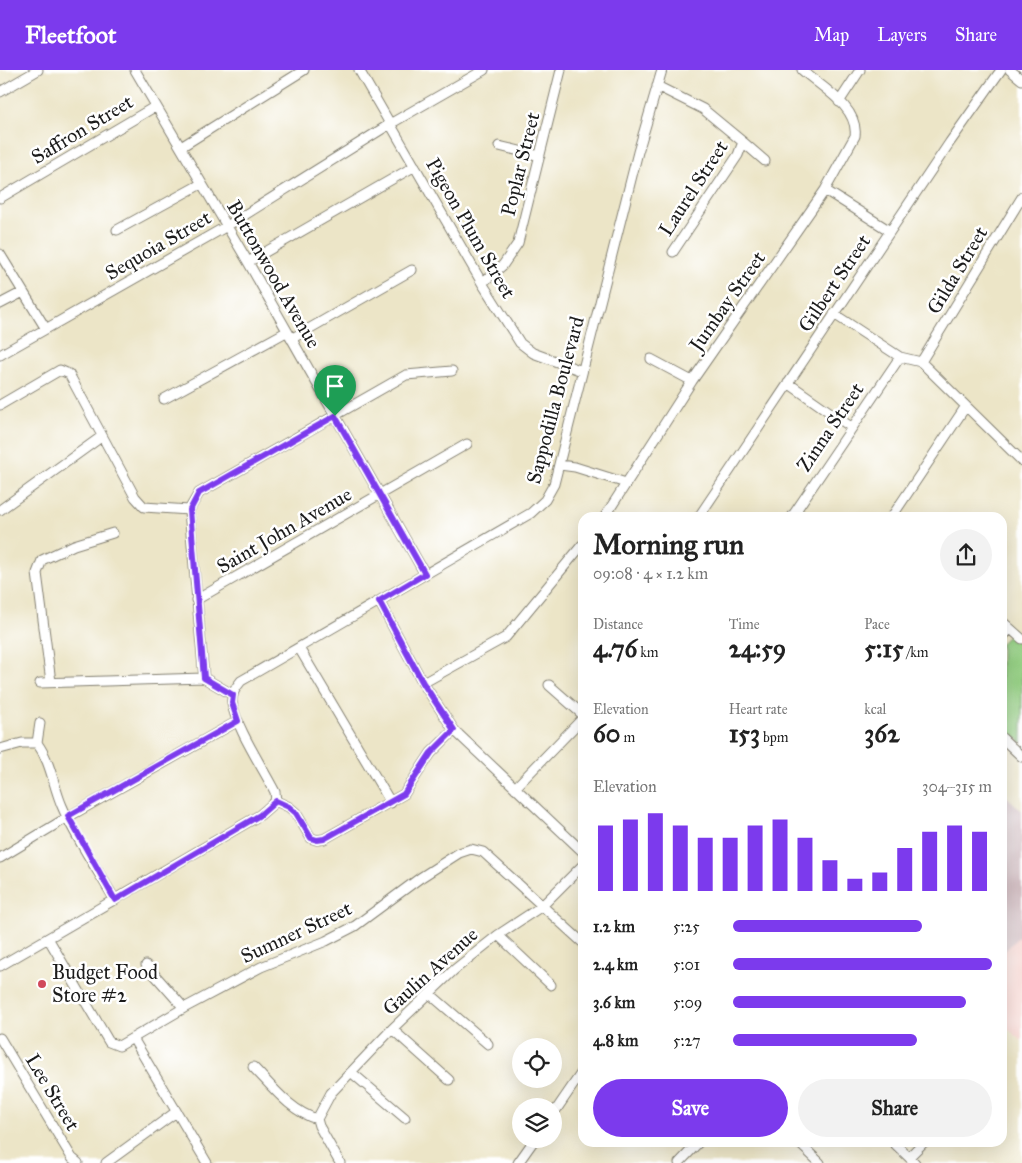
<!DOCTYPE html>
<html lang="en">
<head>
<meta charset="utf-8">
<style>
	:root { --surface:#fff; --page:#f2f2f2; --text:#222; --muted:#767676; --accent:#7c3aed }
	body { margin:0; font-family:"IM FELL Great Primer",serif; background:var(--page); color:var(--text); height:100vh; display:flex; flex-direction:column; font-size:19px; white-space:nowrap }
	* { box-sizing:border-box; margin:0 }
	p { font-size:16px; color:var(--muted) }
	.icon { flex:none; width:28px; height:28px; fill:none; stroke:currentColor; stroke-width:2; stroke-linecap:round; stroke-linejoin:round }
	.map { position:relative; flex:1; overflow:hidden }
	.panel { position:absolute; left:578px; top:442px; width:429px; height:635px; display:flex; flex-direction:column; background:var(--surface); border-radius:15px; box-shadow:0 5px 20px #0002 }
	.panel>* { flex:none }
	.controls { position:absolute; left:512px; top:968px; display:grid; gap:10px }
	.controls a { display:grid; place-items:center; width:50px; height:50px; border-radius:50%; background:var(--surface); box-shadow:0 5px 20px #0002; font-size:25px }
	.pin { position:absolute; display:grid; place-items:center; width:42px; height:42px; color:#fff; margin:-51px -21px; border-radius:50% 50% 50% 0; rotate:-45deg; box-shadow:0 0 5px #0007 }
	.pin .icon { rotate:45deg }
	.round { display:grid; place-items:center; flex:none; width:52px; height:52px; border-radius:26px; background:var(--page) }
	.headline { display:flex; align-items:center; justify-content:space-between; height:85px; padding:0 15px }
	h1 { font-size:28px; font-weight:800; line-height:38px }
	.figures { display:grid; grid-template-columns:repeat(3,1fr); gap:8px; height:85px; padding:5px 15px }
	.figures div { display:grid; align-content:center }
	.figures b { font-size:25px; font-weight:800 }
	.figures small { font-size:14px; font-weight:400 }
	.figures p { font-size:14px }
	.chart { height:140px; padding:10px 15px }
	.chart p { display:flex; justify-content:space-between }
	.chart svg { width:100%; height:90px; margin-top:5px; stroke:var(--accent); stroke-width:6 }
	.primary-button { display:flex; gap:10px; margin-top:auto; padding:10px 15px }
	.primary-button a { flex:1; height:58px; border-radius:30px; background:var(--accent); color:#fff; font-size:20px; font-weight:800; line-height:58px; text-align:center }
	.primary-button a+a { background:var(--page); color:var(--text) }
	ul { padding:0 15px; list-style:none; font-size:16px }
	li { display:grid; grid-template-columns:80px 60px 1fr; align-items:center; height:38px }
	li i { height:12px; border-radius:6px; background:var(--accent) }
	header { display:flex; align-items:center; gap:30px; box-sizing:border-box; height:70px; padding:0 25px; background:var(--accent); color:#fff }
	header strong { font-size:24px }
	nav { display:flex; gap:28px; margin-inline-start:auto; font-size:18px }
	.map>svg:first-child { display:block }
	.built { fill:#f7d0ca }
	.industrial { fill:#d2bec2 }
	.green { fill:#94cf83; stroke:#587650 }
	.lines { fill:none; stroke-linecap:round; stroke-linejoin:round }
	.minor-casing { stroke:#848072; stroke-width:11 }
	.minor { stroke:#fff; stroke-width:9 }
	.route-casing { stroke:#fff; stroke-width:10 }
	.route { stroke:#7c3aed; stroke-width:6 }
	.poi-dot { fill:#d1495b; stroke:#fff; stroke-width:2 }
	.labels { text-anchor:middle; stroke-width:5; stroke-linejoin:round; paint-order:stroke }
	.street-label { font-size:20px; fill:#1c1c1c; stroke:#fff }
	.poi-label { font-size:20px; fill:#1c1c1c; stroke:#fff; text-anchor:start }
</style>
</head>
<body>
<header>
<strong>Fleetfoot</strong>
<nav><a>Map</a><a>Layers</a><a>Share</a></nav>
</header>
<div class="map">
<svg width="1022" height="1093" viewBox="0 0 1022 1093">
	<rect width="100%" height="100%" fill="#fff"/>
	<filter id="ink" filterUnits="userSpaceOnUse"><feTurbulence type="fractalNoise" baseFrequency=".02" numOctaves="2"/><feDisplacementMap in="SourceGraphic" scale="10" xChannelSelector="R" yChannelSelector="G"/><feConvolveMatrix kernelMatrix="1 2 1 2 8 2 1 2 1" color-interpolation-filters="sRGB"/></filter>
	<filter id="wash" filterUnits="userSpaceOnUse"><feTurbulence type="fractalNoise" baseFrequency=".0096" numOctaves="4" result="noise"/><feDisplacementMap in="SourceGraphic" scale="20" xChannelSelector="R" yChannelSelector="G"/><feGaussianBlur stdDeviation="1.12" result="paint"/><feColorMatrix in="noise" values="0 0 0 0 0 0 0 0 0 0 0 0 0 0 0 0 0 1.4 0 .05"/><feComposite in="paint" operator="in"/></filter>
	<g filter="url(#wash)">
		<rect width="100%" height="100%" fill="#ece5c7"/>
		<path class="built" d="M1018,866L1022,870V971L1001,953V885Z"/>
		<path class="industrial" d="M1001,721L1022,741V870L1018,867L1001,885Z"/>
		<path class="green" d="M1011,563L1022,573V673L1001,653V573Z"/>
	</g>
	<g filter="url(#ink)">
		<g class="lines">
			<defs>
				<path id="minor" d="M135,0L248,192L425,504
					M359,0L482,213L520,273L533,283L582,301
					M1010,0L1022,10
					M657,16L703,39L743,72L738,85L673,182
					M0,22L38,0
					M839,32L860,0
					M743,72L765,91
					M499,76L540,86
					M181,77L304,0
					M825,120L890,161
					M0,128L156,36
					M117,160L201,114
					M0,184L46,259
					M248,192L415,96
					M482,213L503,195L518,173L561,0
					M0,234L23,222
					M834,244L900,287L921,292L1022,391
					M291,269L412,200
					M0,285L227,156L390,54L484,0
					M651,289L692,311
					M921,292L1022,127
					M788,313L851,357
					M164,329L286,262
					M0,335L60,300L69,304L135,427L144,437L189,440
					M560,395L575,397L626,413
					M0,440L101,367
					M796,441L805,448
					M604,448L692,311L825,120L855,66C859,37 821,17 802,0
					M698,448L950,72L1001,0
					M791,448L900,287
					M891,448L966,336
					M196,530L467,374
					M379,531L423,613L454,660L582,781
					M1003,552L1022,569
					M1001,568L1010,559
					M299,578L391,733
					M204,608L189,440L199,423L406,305L452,301
					M51,612L37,503L42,490L74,475L113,463
					M40,613L204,608L233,625
					M423,613L506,567L582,475
					M549,615L582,644
					M1001,667L1022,687
					M37,673L40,653
					M0,679L22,673H37C51,692 53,715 62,736C76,769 97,799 115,830
					M515,718L582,649
					M276,731L275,722C264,700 234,654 232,632C231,624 236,617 241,611L531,443L545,430L554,414L638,82L662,0
					M276,731L289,737L296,743L311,768L317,770L324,769L404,724L431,683L454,660
					M0,788L68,747L238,651
					M498,865L551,915
					M48,868L109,972L119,976L184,938L261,897L326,871L355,856L420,808L459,783L471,779L483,782L582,872
					M146,895L184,938
					M0,896L260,745L276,731
					M430,924L488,974
					M392,959L449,1010
					M0,968L72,1088L78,1093
					M134,970L207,1093
					M253,997C271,1015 291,1042 317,1049
					M351,1002L405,1048
					M554,1043L582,1002
					M317,1049L331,1023L392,959L454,900L498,865L542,836L582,796
					M317,1049L319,1056L340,1093
					M798,1072L820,1093
					M893,1072L915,1093
					M909,1087L924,1072
					M106,1093L176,1042
					M518,1093L535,1069
					M679,1093L699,1072"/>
			</defs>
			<use href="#minor" class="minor-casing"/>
			<use href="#minor" class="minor"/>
		</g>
	</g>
	<g class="lines" filter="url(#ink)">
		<defs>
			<path id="route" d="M335,346L425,504L379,531L423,613L454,660L431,683L404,724L324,769L317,770L311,768L296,743L289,737L276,731L260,745L115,830L68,746L238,651L232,633L233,625L204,608L190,440L199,423Z"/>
		</defs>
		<use href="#route" class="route-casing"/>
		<use href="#route" class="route"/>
	</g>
	<circle class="poi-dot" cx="42" cy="914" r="5"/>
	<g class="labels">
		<g class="street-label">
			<text transform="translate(82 59) rotate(-31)" y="7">Saffron Street</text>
			<text transform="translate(520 94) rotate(-76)" y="7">Poplar Street</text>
			<text transform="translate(693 118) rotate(-57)" y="7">Laurel Street</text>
			<text transform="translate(471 158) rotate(60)" y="7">Pigeon Plum Street</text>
			<text transform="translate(158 175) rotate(-30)" y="7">Sequoia Street</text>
			<text transform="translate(957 200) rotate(-59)" y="7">Gilda Street</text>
			<text transform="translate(274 204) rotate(60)" y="7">Buttonwood Avenue</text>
			<text transform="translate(834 213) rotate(-56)" y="7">Gilbert Street</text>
			<text transform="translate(727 231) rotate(-55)" y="7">Jumbay Street</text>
			<text transform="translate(555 330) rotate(-75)" y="7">Sappodilla Boulevard</text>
			<text transform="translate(830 357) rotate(-56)" y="7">Zinna Street</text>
			<text transform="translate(284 460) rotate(-30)" y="7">Saint John Avenue</text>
			<text transform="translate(296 862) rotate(-25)" y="7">Sumner Street</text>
			<text transform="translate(430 901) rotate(-42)" y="7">Gaulin Avenue</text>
			<text transform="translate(53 1022) rotate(59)" y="7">Lee Street</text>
		</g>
		<g class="poi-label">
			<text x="52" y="909">Budget Food<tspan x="52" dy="23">Store #2</tspan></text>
		</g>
	</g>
</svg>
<div class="controls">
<a><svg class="icon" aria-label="locate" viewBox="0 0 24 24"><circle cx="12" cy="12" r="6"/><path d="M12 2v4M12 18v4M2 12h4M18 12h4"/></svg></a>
<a><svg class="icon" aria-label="layers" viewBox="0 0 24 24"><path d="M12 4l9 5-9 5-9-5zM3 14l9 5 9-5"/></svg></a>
</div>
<div class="pin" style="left:335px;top:346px;background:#1e9e55"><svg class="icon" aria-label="arrive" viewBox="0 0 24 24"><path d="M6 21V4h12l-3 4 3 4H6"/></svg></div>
<section class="panel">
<div class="headline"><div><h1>Morning run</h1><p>09:08 · 4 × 1.2 km</p></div><a class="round"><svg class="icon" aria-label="share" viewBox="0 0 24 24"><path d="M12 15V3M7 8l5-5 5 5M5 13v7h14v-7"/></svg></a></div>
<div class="figures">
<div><p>Distance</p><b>4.76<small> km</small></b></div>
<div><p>Time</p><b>24:59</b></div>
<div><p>Pace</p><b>5:15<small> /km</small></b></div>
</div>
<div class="figures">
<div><p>Elevation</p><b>60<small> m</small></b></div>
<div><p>Heart rate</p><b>153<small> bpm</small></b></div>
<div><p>kcal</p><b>362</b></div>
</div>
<div class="chart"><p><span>Elevation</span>304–315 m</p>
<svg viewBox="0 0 160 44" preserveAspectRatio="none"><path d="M5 44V12M15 44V9M25 44V6M35 44V12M45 44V18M55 44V18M65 44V12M75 44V9M85 44V18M95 44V29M105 44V38M115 44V35M125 44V23M135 44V15M145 44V12M155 44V15"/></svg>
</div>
<ul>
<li><b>1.2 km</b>5:25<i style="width:73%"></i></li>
<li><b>2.4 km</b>5:01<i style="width:100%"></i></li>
<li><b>3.6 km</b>5:09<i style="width:90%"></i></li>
<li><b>4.8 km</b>5:27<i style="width:71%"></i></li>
</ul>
<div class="primary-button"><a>Save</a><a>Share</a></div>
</section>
</div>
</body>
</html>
